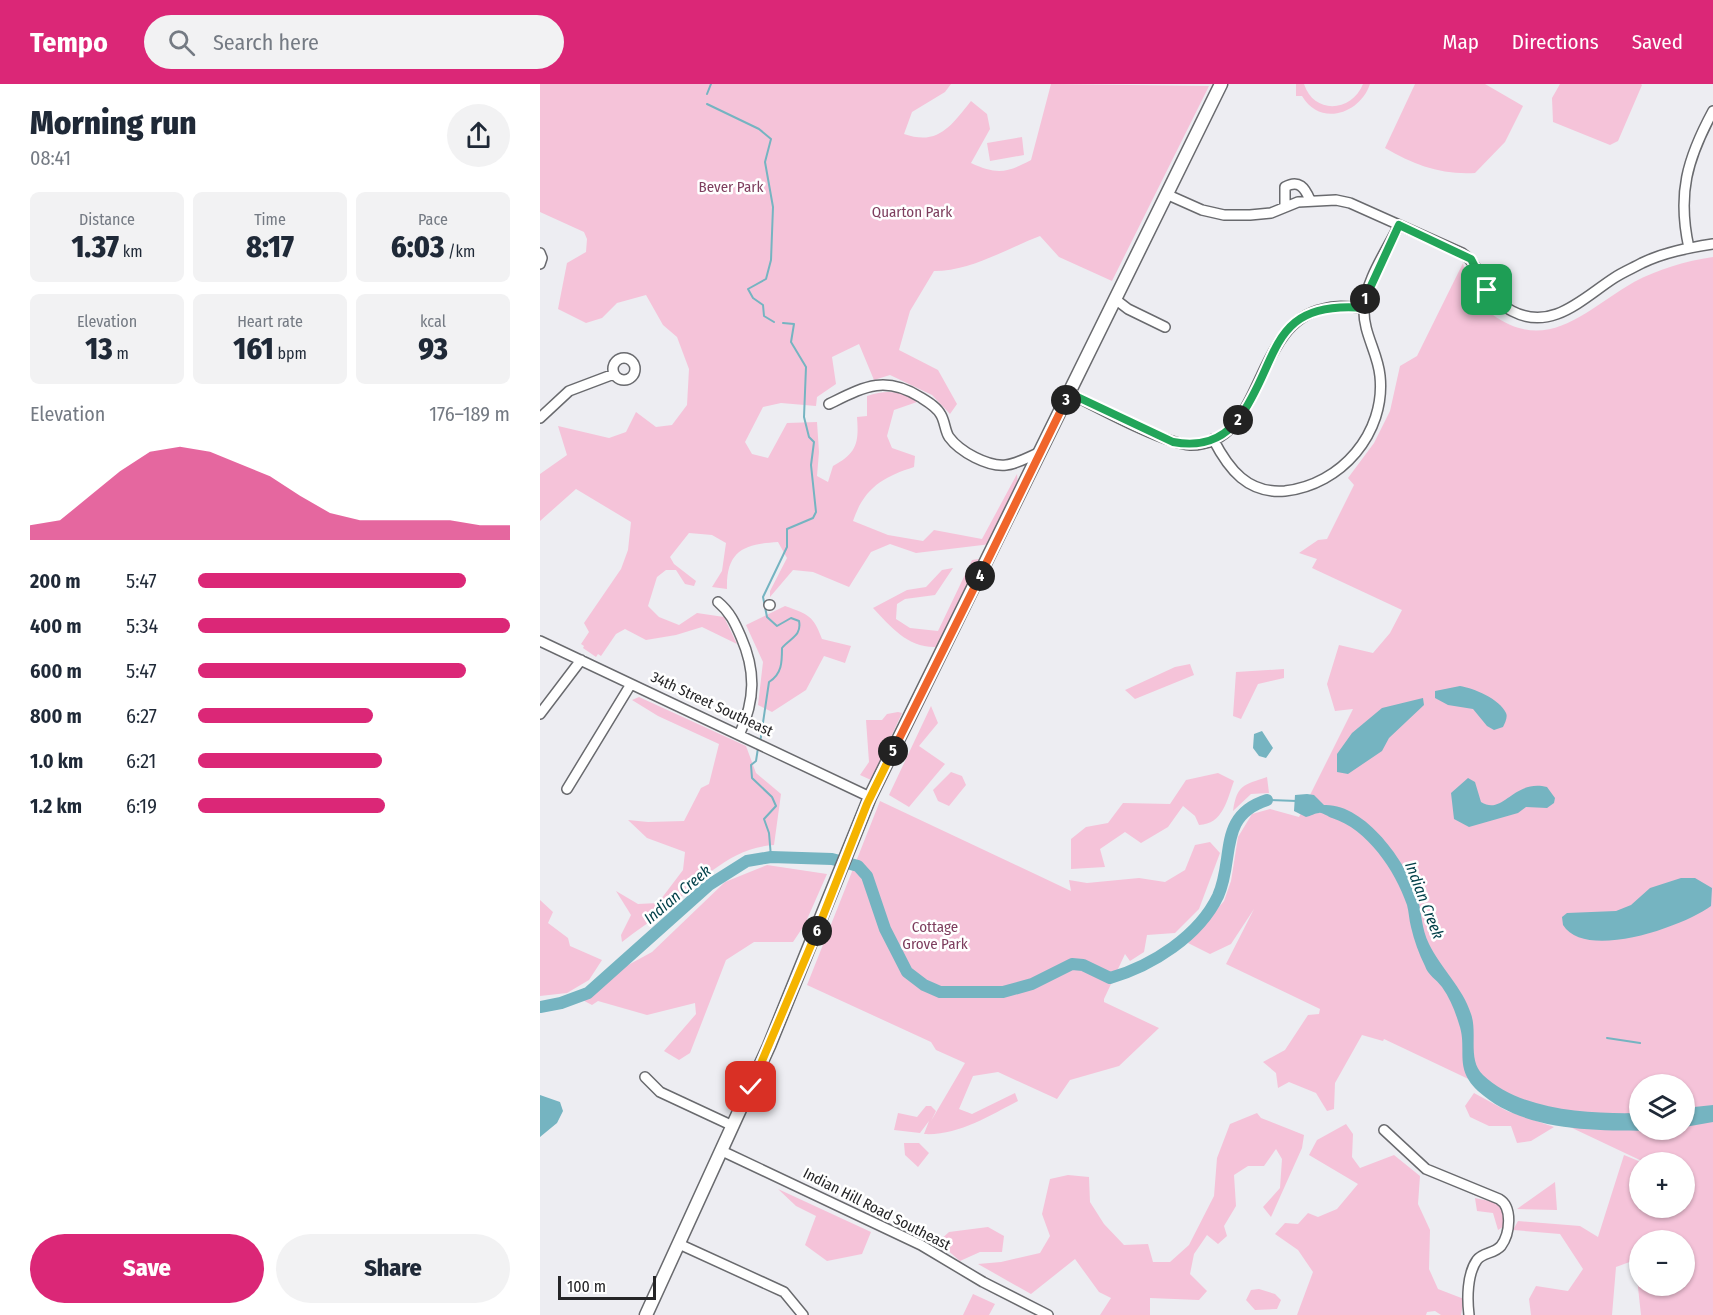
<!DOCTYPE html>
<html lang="en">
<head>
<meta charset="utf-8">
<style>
	:root { --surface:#fff; --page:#f2f2f3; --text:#1f2937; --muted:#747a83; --accent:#db2777 }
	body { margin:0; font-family:"Fira Sans Condensed",sans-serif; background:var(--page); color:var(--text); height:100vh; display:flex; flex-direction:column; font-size:22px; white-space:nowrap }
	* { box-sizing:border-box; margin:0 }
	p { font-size:20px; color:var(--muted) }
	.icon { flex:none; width:33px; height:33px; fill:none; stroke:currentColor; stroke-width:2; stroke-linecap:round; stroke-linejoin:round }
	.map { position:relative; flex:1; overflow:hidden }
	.drawer { display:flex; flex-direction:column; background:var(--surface); width:540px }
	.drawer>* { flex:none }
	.controls { position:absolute; left:1089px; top:990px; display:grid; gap:12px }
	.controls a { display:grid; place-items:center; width:66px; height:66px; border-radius:50%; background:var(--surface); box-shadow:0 2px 4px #0004; font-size:30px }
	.scale { position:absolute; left:18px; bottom:15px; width:98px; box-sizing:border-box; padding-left:6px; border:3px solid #252527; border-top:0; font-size:16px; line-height:21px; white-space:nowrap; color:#252527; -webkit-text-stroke:4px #fff; paint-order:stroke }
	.pin { position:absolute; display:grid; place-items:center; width:51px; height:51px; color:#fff; margin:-26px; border-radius:12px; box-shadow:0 3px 9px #0006 }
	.km { position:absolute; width:30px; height:30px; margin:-15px; border-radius:50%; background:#222; color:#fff; font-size:16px; line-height:30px; text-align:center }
	.round { display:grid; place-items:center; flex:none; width:63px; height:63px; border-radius:32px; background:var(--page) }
	.headline { display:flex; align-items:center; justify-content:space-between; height:102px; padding:0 30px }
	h1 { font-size:33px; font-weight:800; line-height:45px }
	.stats { display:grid; grid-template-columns:repeat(3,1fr); gap:9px; height:102px; padding:6px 30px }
	.stats div { display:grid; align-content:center; border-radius:9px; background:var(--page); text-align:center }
	.stats b { font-size:30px; font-weight:800 }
	.stats small { font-size:16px; font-weight:400 }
	.stats p { font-size:16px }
	.chart { height:168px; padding:12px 30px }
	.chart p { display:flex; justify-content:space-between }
	.chart svg { width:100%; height:108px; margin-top:6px; fill:var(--accent); opacity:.7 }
	.cta { display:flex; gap:12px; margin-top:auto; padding:12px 30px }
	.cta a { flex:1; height:69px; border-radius:36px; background:var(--accent); color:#fff; font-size:24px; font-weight:800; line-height:69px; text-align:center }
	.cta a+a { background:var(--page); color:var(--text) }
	ul { padding:0 30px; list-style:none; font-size:20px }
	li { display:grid; grid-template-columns:96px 72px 1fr; align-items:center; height:45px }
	li i { height:15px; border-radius:8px; background:var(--accent) }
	header { display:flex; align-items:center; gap:36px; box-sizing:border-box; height:84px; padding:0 30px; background:var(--accent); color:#fff }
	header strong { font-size:28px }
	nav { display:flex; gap:33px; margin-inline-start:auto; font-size:21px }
	.search { width:420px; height:54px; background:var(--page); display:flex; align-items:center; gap:15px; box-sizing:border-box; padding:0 21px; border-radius:33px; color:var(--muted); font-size:22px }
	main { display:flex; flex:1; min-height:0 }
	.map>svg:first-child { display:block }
	.green { fill:#f5c3d9; fill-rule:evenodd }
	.water { fill:#75b4c1 }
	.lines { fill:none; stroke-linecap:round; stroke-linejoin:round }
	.stream { stroke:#75b4c1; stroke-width:2 }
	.river { stroke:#75b4c1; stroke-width:12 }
	.minor-casing { stroke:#696a6e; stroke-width:12 }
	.major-casing { stroke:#696a6e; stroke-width:15 }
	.minor { stroke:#fff; stroke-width:9 }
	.major { stroke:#fff; stroke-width:12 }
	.split-1-casing { stroke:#fff; stroke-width:12 }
	.split-2-casing { stroke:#fff; stroke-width:12 }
	.split-3-casing { stroke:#fff; stroke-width:12 }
	.split-4-casing { stroke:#fff; stroke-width:12 }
	.split-5-casing { stroke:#fff; stroke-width:12 }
	.split-6-casing { stroke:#fff; stroke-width:12 }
	.split-7-casing { stroke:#fff; stroke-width:12 }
	.split-1 { stroke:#22a559; stroke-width:8 }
	.split-2 { stroke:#22a559; stroke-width:8 }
	.split-3 { stroke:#22a559; stroke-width:8 }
	.split-4 { stroke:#f0652b; stroke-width:8 }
	.split-5 { stroke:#f0652b; stroke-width:8 }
	.split-6 { stroke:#f5b400; stroke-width:8 }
	.split-7 { stroke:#f5b400; stroke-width:8 }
	.labels { text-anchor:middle; stroke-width:5; stroke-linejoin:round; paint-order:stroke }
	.park-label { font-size:15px; fill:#7e3e5e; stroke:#fff }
	.street-label { font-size:15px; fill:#252527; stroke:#fff }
	.water-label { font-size:16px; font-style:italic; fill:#003f48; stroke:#fff }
</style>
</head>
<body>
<header>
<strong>Tempo</strong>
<div class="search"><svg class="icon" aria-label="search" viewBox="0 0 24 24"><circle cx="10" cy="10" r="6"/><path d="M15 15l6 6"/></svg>Search here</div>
<nav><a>Map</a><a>Directions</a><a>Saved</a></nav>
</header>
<main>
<section class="drawer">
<div class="headline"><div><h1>Morning run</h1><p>08:41</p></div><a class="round"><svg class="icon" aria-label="share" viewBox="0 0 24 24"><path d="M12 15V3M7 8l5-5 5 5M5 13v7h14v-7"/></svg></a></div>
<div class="stats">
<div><p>Distance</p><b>1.37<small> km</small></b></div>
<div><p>Time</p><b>8:17</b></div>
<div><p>Pace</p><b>6:03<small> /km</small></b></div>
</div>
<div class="stats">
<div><p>Elevation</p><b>13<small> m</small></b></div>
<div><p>Heart rate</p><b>161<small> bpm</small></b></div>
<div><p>kcal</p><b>93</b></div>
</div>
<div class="chart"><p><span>Elevation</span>176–189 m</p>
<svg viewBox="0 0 160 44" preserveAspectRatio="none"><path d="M0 44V38L10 36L20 26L30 16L40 8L50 6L60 8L70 13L80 18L90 26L100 33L110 36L120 36L130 36L140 36L150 38L160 38V44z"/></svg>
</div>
<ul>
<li><b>200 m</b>5:47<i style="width:86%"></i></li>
<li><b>400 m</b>5:34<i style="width:100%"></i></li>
<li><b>600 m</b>5:47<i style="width:86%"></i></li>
<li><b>800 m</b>6:27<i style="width:56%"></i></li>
<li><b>1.0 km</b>6:21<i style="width:59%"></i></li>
<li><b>1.2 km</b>6:19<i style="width:60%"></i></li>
</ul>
<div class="cta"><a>Save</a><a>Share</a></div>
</section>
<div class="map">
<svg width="1173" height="1231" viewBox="0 0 1173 1231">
	<rect width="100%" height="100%" fill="#ededf2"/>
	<path class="green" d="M0,0H411L405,8L372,28L364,50C398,62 411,42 431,17L447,30L450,45L431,79C457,91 467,89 491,76L511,0L669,2L572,197L519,173L500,152C466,165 431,187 394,187L370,227L359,266L398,286L417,320L410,330L392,311L350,291L334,296L319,260L292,273L296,300L277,313L276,322L241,319L223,323L205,358L212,370L228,374L247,339L277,338L279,368L277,392L288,398L293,382C317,369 319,359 317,333L327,332V312C346,306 360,306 377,318L354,326L347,352L352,364L375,372L374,383C343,393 324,404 313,437L348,451L383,457L394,446L442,455L477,390L478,401L451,460L376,469L350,460L331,468L309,503L273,488L253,486L230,513V507L247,474L238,458C205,460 186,466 187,505L172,503L182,487L186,459L172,451L149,449L130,473L134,480L156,497L154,502L145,500L136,486H126L117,493L108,522L119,533L139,541L157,529L184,533L197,560L162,543L136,551L106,556L85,545L76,550L61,572L58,570L56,573L43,564L44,562L41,560L49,548L44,539L81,485L88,466L91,438L36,405L0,437V390L27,371L18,342L69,354L86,348L96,328L116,343L132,341L147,321L149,285L137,253L123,241L106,211L77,219L62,234L46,239L18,225L27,179L46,168L47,155L44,148L0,128Z
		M756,0H764C774,31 812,28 823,0H830C820,30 780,43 762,12H756Z
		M875,0H945L983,22L965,58L935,89C901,91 874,81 845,64Z
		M1020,0H1101L1102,1L1078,57L1070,61L1013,38L1012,14Z
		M482,53L484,71L450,77L447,59Z
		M1173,173V1231H1101L1095,1176L1076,1183L1072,1231H991L989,1215L996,1202L1028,1207L1043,1185L1020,1150L973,1146L978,1137L1040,1142L1058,1153L1084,1071L1101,1078L1100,1124H1144V1078H1104L844,955L843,957L822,951L795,999L794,1025L787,1027L776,1009L749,998L738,1004L736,989L723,978L745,966L768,931L779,930L780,925L686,880L714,825L691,860L670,870L648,859L684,817L691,797L698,753L712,730L730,725L759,733L813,625L795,627L787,600L799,561L833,569L850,549L862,526L772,484L777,475L759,469L778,456L787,455L814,401L808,394L834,359L850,327L860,282L877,272L923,179L925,188L931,187L941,212L958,228L953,231C1009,271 1048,224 1094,198C1119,185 1145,177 1173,173ZM1100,1000H1144V1046H1100ZM1100,1156H1144V1202H1100Z
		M445,474L396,563C368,564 351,543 333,524L367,506L386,503L402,486L413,484L395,511L365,515L357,520L356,535L370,544L398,547L432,476Z
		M245,522C269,531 273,531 282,555L311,562L305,579L284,572L266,606L232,628L218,621L223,578L206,541Z
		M650,580L654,591L595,615L585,606L635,583Z
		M744,585V594L718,600L701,635L693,632L696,588Z
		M99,613L206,662L216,689L241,710L234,761C189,764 161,797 128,824C113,836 97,846 82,858L81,851L91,831L76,807L98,820L118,819L143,786L145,768L107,754L88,736L108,738L144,737L161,704L169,700L179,660L118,632L92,616Z
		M391,622L398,639L379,662L405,680L369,723L349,711Z
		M358,628L362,629L331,696L320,691L329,678L326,636H342L347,630Z
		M411,688L422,692L426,701L409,722L398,717L393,706Z
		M678,689L694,697C687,716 683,740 659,741L655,732L643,722L628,743L601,759L585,748L560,765L565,783L531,785V755L546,743L568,739L583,719L630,720L646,696Z
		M727,693L729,709L711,710L693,727C697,701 703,701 727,693Z
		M340,717L531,807L529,796L547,799L599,794L625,798L645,786L655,761L670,758L680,769L659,825L635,849L607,851L604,868L590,877L585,870L564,915V918L619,944L579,982L530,996L517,1015L458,988L433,992L419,1025L432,1030L475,1009L478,1017C449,1032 417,1052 384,1050L389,1037L380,1049L354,1046L358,1029L377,1033L386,1022H391L396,1027L391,1037L425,979L396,966L391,958L267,901Z
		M227,781L287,790L265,840L253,858H214L186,876L150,969L139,976L124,967L156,930L155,919L107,931L58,917L52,921L33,911L112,868L185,798Z
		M0,816L13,828L8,839L28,854L30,862L62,876L49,896L27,909L0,912Z
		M934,1009L967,1027L1014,1043L991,1057L977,1059L971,1042H949L930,1033L925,1022Z
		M717,1029L721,1034L764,1051L762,1064L731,1133L723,1123L740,1104L742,1075L736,1065L724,1082H708L694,1091L696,1122L684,1142L687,1152L678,1160L667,1151L654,1170L650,1190L667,1207L659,1216L610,1214V1231H560L571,1214L559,1208L535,1175L491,1210L438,1180L461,1178L500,1169L510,1152L502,1130L510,1095L528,1091L549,1093L550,1118L564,1140L584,1161L608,1160L613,1178H630L649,1161L674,1112L677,1074L690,1040Z
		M806,1040L813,1050L812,1073L820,1084L854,1071L880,1092L878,1120L890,1146L889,1185L898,1205L924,1215L921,1231H901L895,1227L887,1228L886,1231H757L773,1188L758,1166L735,1150L745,1139L758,1140L768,1129L778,1133L797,1125L818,1100L769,1071L777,1056Z
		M364,1059H379L389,1069L378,1083L365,1071Z
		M1015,1098L1017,1126L977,1125Z
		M238,1105L331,1148L322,1170L287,1177L265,1161L276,1132L256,1122Z
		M935,1114L959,1119L965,1127L963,1143L958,1146L953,1129L937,1127Z
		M448,1143L464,1152L462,1168H440L420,1177L398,1158L409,1148Z
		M719,1205L735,1210L741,1216L737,1225L715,1226L706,1216L711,1206Z
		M433,1210L455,1220L449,1231H423Z"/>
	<path class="water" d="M920,602C933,604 960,615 966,629C968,633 965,639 963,643L954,646L947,642L933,625L908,621L895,614V607Z
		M883,614L884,621L849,654L842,667L808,690L797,688V670L812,649L842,624Z
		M722,647L733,664L726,674L719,672L713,664L714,650Z
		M928,694L935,698L941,718C964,732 972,695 1007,703L1015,714L1014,719L1007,724L986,723L978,729L929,743L914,735L911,709Z
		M767,710L774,711L784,721C824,719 866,777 877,812C882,828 881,844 889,860C900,883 923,904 931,930C938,949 927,976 943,991C980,1027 1051,1030 1099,1029L1100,1046H1126L1113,1047C1055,1046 985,1049 938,1007C913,984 928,965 919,940C915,927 910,914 902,903C896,895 888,891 885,882C879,870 874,856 871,843C869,836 869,828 867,821C855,786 827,745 792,734C788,733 782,728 779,729C775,729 771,732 766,733L754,727L755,711Z
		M1141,794H1155L1172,804L1171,822C1146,841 1046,878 1023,841L1022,833L1027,829L1076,827L1091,821L1110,804Z
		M0,1011L20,1018L23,1027L17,1039L0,1053Z
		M1173,1021V1038L1145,1043V1024Z"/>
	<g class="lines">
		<path class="stream" d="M167,10L171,0
			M167,20L219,45L231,55L225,78L233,123L231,176L226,195L208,205L213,214L223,221L224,232L234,238
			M220,659L229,598C242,590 242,578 242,564C250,554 262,552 259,537L251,534L237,542L227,533L223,513L247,463V445L273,434L276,428L271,381L274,358L269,353L264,333L266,283L251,258L254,240L243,239
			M218,664L216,677L211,681L212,694L232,713L236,722L224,735L229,749L231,773
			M727,716L757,717
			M1067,954L1100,959"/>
		<path class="river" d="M0,923L21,919L48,909L169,801L207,777L231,773L292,775L318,782L327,792L345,845L367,888L384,901L400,908H463L492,900L532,880L543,881L570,894C612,882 659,852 678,812C695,774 677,732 727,716"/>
		<defs>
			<path id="minor" d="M626,110L662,126L684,131H710L731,129L758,118L796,116L810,119L922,169C944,184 944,213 972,227C1012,248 1043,214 1074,194C1083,188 1093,184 1102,179C1125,168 1148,164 1173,160
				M745,123V103C759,95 765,104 770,116
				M1149,164C1137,110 1147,75 1173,27
				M0,169L2,174L0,180
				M575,215L588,225L625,243
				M73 285a11 11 0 1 1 22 0a11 11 0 1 1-22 0Z
				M529,309C555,322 625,360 650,361C725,362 712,240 783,225C797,221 810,223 824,224
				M289,320C324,303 344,291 380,313C388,318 397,323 401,331C405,338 405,347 409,353C420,368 448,383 466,381C477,380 490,372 501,368
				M0,334L29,307L74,290
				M673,355C689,386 708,410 745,407C801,401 846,349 840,292C838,269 823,249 824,225C825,197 847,166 859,141
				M178,518C190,528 195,539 201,553C216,587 215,616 200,649
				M229,521H230
				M0,557L330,713
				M0,630L41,576
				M27,705L91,600
				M105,993L120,1008L193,1042
				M844,1046L886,1085L959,1115C973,1123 970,1150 961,1162C954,1170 943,1168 937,1176C927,1190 927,1215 929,1231
				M182,1067L381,1161L443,1198L508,1231
				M139,1160L244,1208L263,1231"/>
			<path id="major" d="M106,1231L229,962L330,713L681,0"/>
		</defs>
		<use href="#minor" class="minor-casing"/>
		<use href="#major" class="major-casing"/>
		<use href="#minor" class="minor"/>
		<use href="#major" class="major"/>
	</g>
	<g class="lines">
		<defs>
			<path id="split-1" d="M825,215L859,141L931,175L947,206"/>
			<path id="split-2" d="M698,336C741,277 727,216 824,224L825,215"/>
			<path id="split-3" d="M526,316L529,309L633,358C660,363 681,357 698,336"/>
			<path id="split-4" d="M440,492L526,316"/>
			<path id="split-5" d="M353,667L440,492"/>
			<path id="split-6" d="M277,847L327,720L353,667"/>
			<path id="split-7" d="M211,1003L277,847"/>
		</defs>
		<use href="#split-1" class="split-1-casing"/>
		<use href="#split-2" class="split-2-casing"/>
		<use href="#split-3" class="split-3-casing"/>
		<use href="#split-4" class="split-4-casing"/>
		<use href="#split-5" class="split-5-casing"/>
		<use href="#split-6" class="split-6-casing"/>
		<use href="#split-7" class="split-7-casing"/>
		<use href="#split-1" class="split-1"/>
		<use href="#split-2" class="split-2"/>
		<use href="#split-3" class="split-3"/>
		<use href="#split-4" class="split-4"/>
		<use href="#split-5" class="split-5"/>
		<use href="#split-6" class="split-6"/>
		<use href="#split-7" class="split-7"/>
	</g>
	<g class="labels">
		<g class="park-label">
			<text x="191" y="108">Bever Park</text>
			<text x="372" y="133">Quarton Park</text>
			<text x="395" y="848">Cottage<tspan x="395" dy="17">Grove Park</tspan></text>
		</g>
		<g class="street-label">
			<text transform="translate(172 620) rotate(25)" y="5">34th Street Southeast</text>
			<text transform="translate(337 1125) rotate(27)" y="5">Indian Hill Road Southeast</text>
		</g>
		<g class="water-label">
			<text transform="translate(137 810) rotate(-40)" y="6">Indian Creek</text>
			<text transform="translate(885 816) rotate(69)" y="6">Indian Creek</text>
		</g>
	</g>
</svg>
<div class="controls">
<a><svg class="icon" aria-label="layers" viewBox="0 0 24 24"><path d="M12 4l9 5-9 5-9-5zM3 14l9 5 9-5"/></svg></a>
<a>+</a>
<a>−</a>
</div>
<div class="scale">100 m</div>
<div class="pin" style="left:947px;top:206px;background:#1e9e55"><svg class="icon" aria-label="arrive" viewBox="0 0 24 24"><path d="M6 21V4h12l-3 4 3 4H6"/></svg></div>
<div class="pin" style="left:211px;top:1003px;background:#d93025"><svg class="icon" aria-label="check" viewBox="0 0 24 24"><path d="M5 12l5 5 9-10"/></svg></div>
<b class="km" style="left:825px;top:215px">1</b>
<b class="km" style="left:698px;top:336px">2</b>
<b class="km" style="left:526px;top:316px">3</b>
<b class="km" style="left:440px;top:492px">4</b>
<b class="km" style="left:353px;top:667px">5</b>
<b class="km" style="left:277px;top:847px">6</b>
</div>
</main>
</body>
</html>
